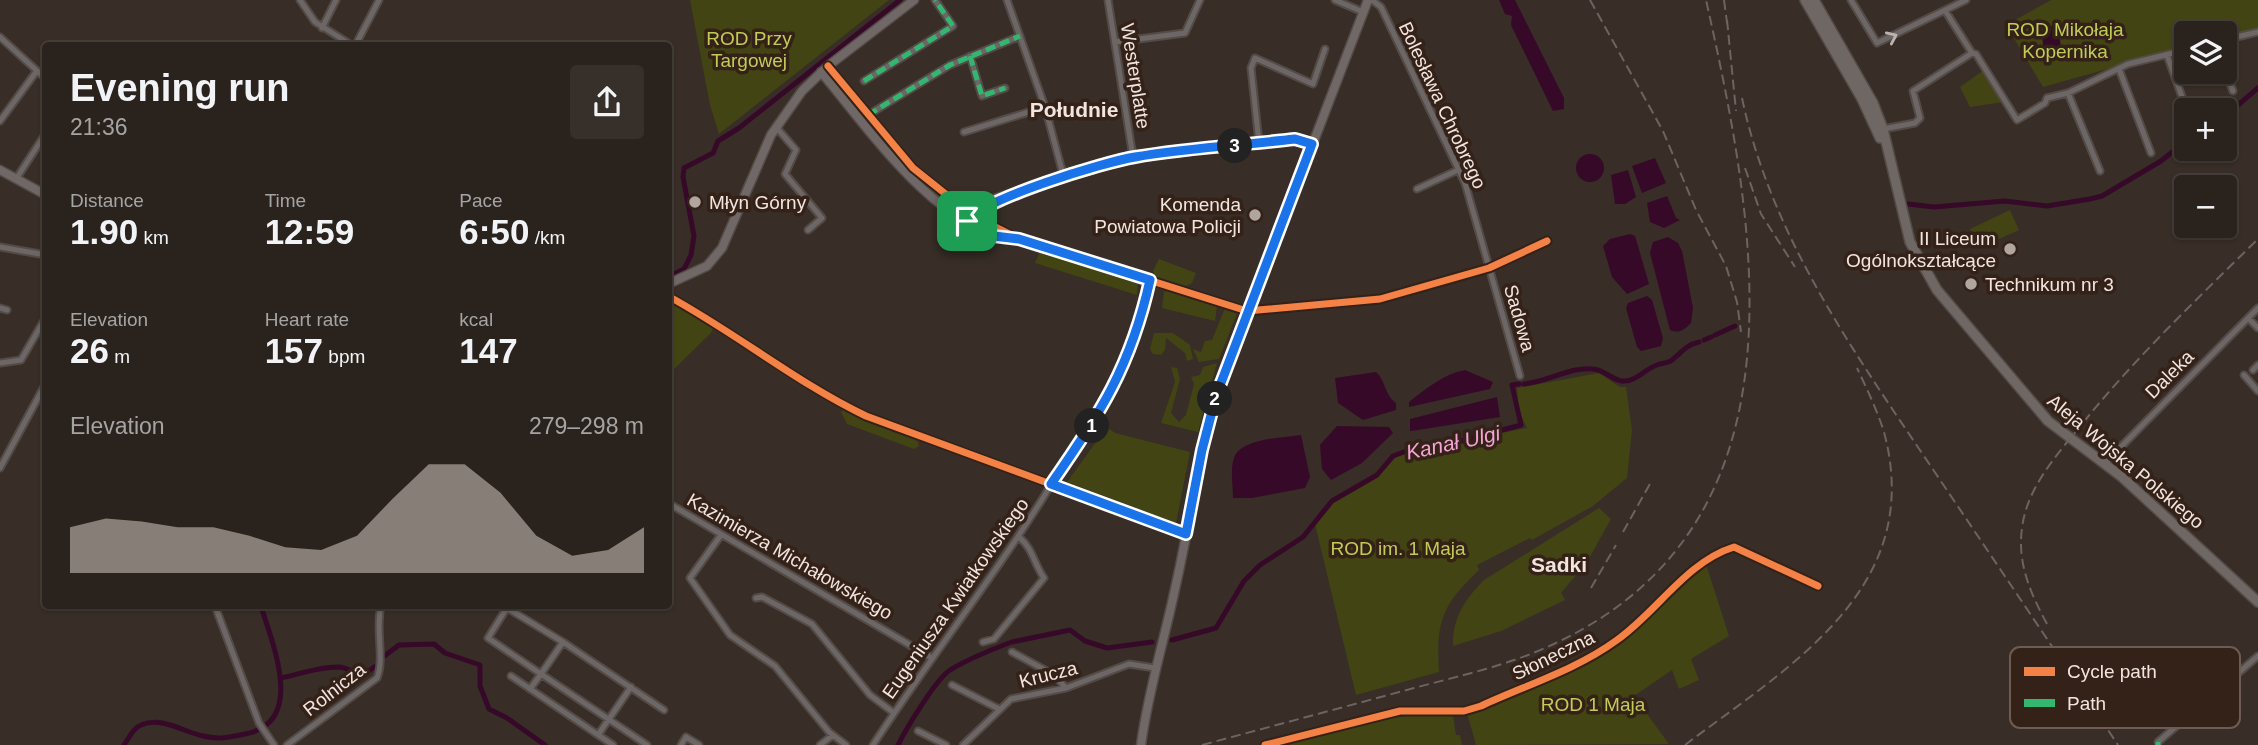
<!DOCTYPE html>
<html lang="en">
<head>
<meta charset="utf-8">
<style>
	:root { --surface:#2a221d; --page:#362f2a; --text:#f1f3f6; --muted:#a5a4a4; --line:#463f3b; --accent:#b1a59f }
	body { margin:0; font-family:Arial,sans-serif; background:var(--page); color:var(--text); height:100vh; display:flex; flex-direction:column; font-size:26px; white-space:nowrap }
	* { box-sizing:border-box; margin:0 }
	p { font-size:23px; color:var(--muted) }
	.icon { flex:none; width:38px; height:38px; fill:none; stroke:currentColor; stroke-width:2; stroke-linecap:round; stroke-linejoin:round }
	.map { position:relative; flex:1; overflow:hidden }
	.panel { position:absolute; left:42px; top:42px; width:630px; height:567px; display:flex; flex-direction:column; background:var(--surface); border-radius:7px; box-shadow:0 2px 5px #0004,0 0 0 2px var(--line) }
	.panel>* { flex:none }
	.tools { position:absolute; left:2174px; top:21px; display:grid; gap:14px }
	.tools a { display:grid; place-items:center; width:63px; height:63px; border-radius:7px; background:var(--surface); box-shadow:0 2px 5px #0004,0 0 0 2px var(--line); font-size:35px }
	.pin { position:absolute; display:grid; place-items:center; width:60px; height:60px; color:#fff; margin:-30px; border-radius:14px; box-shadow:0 4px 10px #0006 }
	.km { position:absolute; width:35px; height:35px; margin:-18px; border-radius:50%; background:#222; color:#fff; font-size:19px; line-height:35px; text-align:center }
	.round { display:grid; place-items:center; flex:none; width:74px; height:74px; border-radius:7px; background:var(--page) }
	.overview { display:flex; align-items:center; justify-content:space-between; height:119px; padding:0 28px }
	h1 { font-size:38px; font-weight:800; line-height:52px }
	.stats { display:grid; grid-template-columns:repeat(3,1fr); gap:10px; height:119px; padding:7px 28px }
	.stats div { display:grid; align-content:center }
	.stats b { font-size:35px; font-weight:800 }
	.stats small { font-size:19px; font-weight:400 }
	.stats p { font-size:19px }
	.chart { height:196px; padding:14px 28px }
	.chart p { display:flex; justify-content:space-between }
	.chart svg { width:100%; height:126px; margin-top:7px; fill:var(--accent); opacity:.7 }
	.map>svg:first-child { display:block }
	.green { fill:#424414 }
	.water { fill:#370928 }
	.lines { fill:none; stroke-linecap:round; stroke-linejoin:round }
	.canal { stroke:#370928; stroke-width:5 }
	.street-casing { stroke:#544b46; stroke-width:9 }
	.secondary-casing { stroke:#544b46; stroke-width:11 }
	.primary-casing { stroke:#544b46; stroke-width:12 }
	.street { stroke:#6c6766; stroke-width:5 }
	.secondary { stroke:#6f6867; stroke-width:8 }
	.primary { stroke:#6e6764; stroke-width:9 }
	.rail { stroke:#6b6462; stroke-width:2; stroke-dasharray:10 5; stroke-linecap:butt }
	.quiet { stroke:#33b770; stroke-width:5; stroke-dasharray:10 5; stroke-linecap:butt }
	.cycleway-casing { stroke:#342117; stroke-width:11 }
	.cycleway { stroke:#f48246; stroke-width:7 }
	.oneway { stroke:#bcb3af }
	.route-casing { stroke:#fff; stroke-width:14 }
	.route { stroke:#1a73e8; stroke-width:9 }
	.poi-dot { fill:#b1a59f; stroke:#342117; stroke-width:2.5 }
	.labels { text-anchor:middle; stroke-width:7; stroke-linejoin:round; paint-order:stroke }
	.park-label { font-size:19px; fill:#c1cc56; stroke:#342117 }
	.street-label { font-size:19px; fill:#f2e5df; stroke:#342117 }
	.poi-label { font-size:19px; fill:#f2e5df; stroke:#342117; text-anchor:start }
	.neighbourhood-label { font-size:21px; font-weight:bold; fill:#f2e5df; stroke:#342117 }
	.water-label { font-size:21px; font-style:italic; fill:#f4a3d4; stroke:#342117 }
	.key { fill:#342117; stroke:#6d5c53; stroke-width:2 }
	.key-label { font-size:19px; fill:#f2e5df }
</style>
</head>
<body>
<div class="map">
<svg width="2258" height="745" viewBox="0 0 2258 745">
	<rect width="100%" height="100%" fill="#382d27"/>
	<path class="green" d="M690,0H889L719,134L710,105Z
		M2051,0H2258V29L2224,38V33H2186V47L2043,87L2006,25Z
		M1984,70L2003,102L1970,107L1960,87Z
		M2010,210L2019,230L1979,248L1970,229Z
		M1041,249L1129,276L1138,283L1137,295L1035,263Z
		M1159,259L1196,273L1192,283L1183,288L1157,280L1153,271Z
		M1169,289L1217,305L1215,321L1162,308L1164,292Z
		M669,300L713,327L711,333L669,374Z
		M1225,308L1238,311L1219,359L1199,362L1193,349L1201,352L1205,341L1212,340Z
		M1154,333H1173L1190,345L1193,359L1187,361L1185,353L1166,338L1165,350L1161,355L1153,354L1150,349Z
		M1217,363L1198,432L1161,423L1175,382L1171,367L1177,368L1180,379L1171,413L1179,422L1186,415L1194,384L1191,377L1200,375L1203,367Z
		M1599,373L1620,387H1626L1632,430L1627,478L1593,506L1532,540L1530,538L1477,565L1479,570C1442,605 1436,621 1439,672L1356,695L1315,524L1334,501L1378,476L1399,454L1429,450L1458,441L1527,428L1519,411L1517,388Z
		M844,409L917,438L919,446L914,449L847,424L841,412Z
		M1107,427L1115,433L1190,452L1176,523L1067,482Z
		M1599,508L1611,519L1587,562L1561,593L1565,600L1501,631L1453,646C1452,619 1465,599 1484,580Z
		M1702,563L1706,564L1729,636L1691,659L1699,680L1679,689L1672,670L1634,696L1669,744L1476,745L1467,713C1505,702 1582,669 1615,645C1647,621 1673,591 1702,563Z
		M1419,714L1453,715L1456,735H1460L1462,745H1273L1355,724Z"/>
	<path class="water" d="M1499,0H1515L1564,98V109L1553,111L1511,25L1512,16L1505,14Z
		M2055,24L2058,25L2062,55L2053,60L2043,46L2042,32Z
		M1576 168a14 14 0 1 1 28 0a14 14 0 1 1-28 0Z
		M1655,158L1666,183L1642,193L1632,166Z
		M1628,170L1636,197L1625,204H1615L1611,175Z
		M1667,196L1676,218L1680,220L1664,228L1650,222L1647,203Z
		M1630,234L1635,236L1649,284L1627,294L1612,277L1603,246L1610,239Z
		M1668,237L1678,243L1682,251L1693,308L1691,323C1684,330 1679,334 1670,330L1650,253L1653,242Z
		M1647,296L1652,300L1663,338L1661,346L1641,351L1637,347L1626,308L1628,303Z
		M1465,370L1493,382L1490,389L1409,407V402C1426,389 1443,374 1465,370Z
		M1376,372C1386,381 1384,394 1396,403V410L1363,420L1338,403L1335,378Z
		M1497,397L1500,417L1418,430L1410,431V419Z
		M1337,426L1389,427L1393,433L1362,463L1331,480L1322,469L1320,445Z
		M1301,435L1310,477L1305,488L1252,498H1233C1233,486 1230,469 1234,458C1241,438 1283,438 1301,435Z"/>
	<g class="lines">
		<path class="canal" d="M2224,117L2258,88
			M1908,204L1934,207L2005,201L2047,206L2090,199L2102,196L2161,161L2186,141
			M668,277L684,269L691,255L694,236L683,177L684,168L713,153L718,141L739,128L900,0
			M1715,335L1735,326
			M1704,340L1711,337
			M1524,384C1548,382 1571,366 1593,369C1608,370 1616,387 1633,379C1642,375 1648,368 1657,365C1662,363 1669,363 1672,360C1682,352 1686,345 1699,342
			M1172,640L1216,628L1244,581L1260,565L1303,537L1332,501L1377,475L1393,456L1415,448L1424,451L1521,425L1512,385L1519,384
			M1012,642L1070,630L1085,641L1107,648L1152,642
			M383,657L399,645L434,644L445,653L480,665V686L489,709L507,718L545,745
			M281,678C299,674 319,667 338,667C353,668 360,680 374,667
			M124,745C129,738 133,728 141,725C162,716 183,732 203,736C218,740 231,737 245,734C307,723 272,643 261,606
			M898,745C906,729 936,679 950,670C968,659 988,651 1009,643"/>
		<defs>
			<path id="street" d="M300,0L315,22L353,46
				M1007,0L1045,107L1064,178
				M1108,0L1133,157
				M1335,0L1363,12
				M1372,0L1381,7L1465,183L1520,376
				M1851,0L1877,43L1966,0
				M322,28L336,0
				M0,37L46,79
				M2224,40L2258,32
				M1115,42L1185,33L1200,0
				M355,46L379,0
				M1972,53L1976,54L2017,120L2045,103L2047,98L2068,93L2128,64L2186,50
				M2167,55L2186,108
				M970,56L982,96L1005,88
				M2224,68L2233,91
				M2119,69L2151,153
				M864,81L953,26L935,0
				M2068,93L2100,171
				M868,115L950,65L1020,36
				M0,121L36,72
				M776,127L796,150L785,174L822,218L808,230
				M1883,129L1915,123L1920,118L1913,91L1972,53L1946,12
				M964,132L1045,107
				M1259,143L1251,68L1255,58L1313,84L1325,49
				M16,179L46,133
				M1417,189L1458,170
				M0,247L46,255
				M0,308L7,310
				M1247,311L1380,299L1489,268L1547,241
				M2248,318L2258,328
				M0,363L21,360L46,317
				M2253,370L2258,365
				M2244,375L2258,391
				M2104,464L2258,308
				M0,468L46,383
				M668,503L932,658
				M721,535L690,578L730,635L775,666L829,732L846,745
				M756,598L762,597L812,624L870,695L894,713
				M215,606L259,723L274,745
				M508,606L488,638L541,674L530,689
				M507,608L563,642
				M983,642L994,639L1044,578C1034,564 1033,549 1020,538
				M1012,652L1054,675L1066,688
				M511,676L613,745
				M952,685L999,709
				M918,731L946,745
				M598,735L631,687
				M2158,742L2258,656
				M287,745L377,678C385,659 375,629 381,606
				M647,745L541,674L563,642L664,710
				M681,745L686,737L699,745
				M820,745L833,735
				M873,745C930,657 996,575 1051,485C1065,462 1083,442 1097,419C1123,378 1140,328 1150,280
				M963,745L1011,699L1066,688L1129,664L1155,668
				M1265,745L1400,711H1464L1481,706C1526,685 1576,670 1617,640C1657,612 1686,562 1734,547L1818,586"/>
			<path id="secondary" d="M828,66L913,168L972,215L1019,239L1247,311
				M821,72C866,125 936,228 1009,238
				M0,170L46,195
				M972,215L995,201
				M967,221L973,210L984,202L1133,157L1295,139L1313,144
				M668,284L707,266L722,248L771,135L802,91L828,66L914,0
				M668,296C736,333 797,383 866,416L1186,534
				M1141,745C1148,692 1164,641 1175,589C1190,524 1198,459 1216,396L1368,0"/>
			<path id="primary" d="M1805,0L1862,99L1880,138
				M1814,0L1873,103L1883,129L1910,242L1937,290L2048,421L2122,477L2258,602"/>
		</defs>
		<use href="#street" class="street-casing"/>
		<use href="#secondary" class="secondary-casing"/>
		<use href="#primary" class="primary-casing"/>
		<use href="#street" class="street"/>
		<use href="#secondary" class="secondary"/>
		<use href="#primary" class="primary"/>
		<path class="rail" d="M1590,0L1663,131L1696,210L1726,266L1737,302L1741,332
			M1724,0L1728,30
			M1727,20L1736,111
			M1742,98C1771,236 1854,352 1932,468C1994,560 2056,652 2118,745
			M1745,168L1761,214L1795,267
			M1623,532L1651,482
			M1591,588L1616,545
			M2047,624C2031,594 2017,564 2022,528C2027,487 2057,455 2082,424C2136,357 2197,299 2258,239
			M1202,745C1273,726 1344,707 1414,688C1463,675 1514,664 1560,641C1814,518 1756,223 1706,0
			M1685,745C1789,666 1926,589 1884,432C1877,410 1867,389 1857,368"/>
		<path class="quiet" d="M970,56L982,96L1005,88
			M864,81L953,26L935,0
			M868,115L950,65L1020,36
			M2158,745V742"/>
		<defs>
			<path id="cycleway" d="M828,66L913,168L972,215L1019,239L1247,311L1380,299L1489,268L1547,241
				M668,296C736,333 797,383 866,416L1186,534
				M1265,745L1400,711H1464L1481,706C1526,685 1576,670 1617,640C1657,612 1686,562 1734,547L1818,586"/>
		</defs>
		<use href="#cycleway" class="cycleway-casing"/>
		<use href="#cycleway" class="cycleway"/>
	</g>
	<defs><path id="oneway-chevron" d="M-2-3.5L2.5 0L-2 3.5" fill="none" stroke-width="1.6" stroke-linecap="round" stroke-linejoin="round" transform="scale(1.75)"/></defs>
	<use class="oneway" href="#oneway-chevron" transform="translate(1892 37) rotate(-24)"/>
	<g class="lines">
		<defs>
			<path id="route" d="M1295,139L1312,144L1216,396L1202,450L1186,534L1051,484C1100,414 1131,366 1150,280L1019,239L994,236L967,221C983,199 1104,162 1135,157C1187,148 1242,145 1295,139Z"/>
		</defs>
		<use href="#route" class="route-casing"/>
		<use href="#route" class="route"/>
	</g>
	<g class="poi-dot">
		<circle cx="695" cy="202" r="7"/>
		<circle cx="1255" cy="215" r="7"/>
		<circle cx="2010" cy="249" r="7"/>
		<circle cx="1971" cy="284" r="7"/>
	</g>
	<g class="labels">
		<g class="park-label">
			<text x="2065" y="36">ROD Mikołaja<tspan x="2065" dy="22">Kopernika</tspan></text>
			<text x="749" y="45">ROD Przy<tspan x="749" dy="22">Targowej</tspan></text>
			<text x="1398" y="555">ROD im. 1 Maja</text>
			<text x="1593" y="711">ROD 1 Maja</text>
		</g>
		<g class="street-label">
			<text transform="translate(1136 76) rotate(81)" y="7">Westerplatte</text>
			<text transform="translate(1443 105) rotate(65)" y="7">Bolesława Chrobrego</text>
			<text transform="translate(1520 318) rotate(74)" y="7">Sadowa</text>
			<text transform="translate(2169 374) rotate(-45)" y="7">Daleka</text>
			<text transform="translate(2126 461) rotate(40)" y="7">Aleja Wojska Polskiego</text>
			<text transform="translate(790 556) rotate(30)" y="7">Kazimierza Michałowskiego</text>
			<text transform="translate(955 598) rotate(-55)" y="7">Eugeniusza Kwiatkowskiego</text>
			<text transform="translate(1553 655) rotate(-26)" y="7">Słoneczna</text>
			<text transform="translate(1048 674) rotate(-14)" y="7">Krucza</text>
			<text transform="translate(334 689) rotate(-38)" y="7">Rolnicza</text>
		</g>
		<g class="poi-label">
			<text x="709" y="209">Młyn Górny</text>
			<text x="1241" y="211" text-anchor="end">Komenda<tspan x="1241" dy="22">Powiatowa Policji</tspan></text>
			<text x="1996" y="245" text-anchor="end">II Liceum<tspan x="1996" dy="22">Ogólnokształcące</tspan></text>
			<text x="1985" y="291">Technikum nr 3</text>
		</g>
		<g class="neighbourhood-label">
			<text x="1074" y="117">Południe</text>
			<text x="1559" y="572">Sadki</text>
		</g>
		<g class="water-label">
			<text transform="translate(1453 443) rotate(-12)" y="7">Kanał Ulgi</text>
		</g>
	</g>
	<rect x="2010" y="647" width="230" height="81" rx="10" class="key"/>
	<rect x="2024" y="667" width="31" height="9" fill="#f48246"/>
	<rect x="2024" y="699" width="31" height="8" fill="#33b770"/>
	<g class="key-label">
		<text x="2067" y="678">Cycle path</text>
		<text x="2067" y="710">Path</text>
	</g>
</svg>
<div class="tools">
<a><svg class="icon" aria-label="layers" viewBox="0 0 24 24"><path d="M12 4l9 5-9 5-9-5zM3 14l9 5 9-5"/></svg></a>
<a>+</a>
<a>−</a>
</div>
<div class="pin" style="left:967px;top:221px;background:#1e9e55"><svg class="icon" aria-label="arrive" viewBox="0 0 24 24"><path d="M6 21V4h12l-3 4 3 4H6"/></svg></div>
<b class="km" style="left:1092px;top:426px">1</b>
<b class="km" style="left:1215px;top:399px">2</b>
<b class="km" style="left:1235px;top:146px">3</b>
<section class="panel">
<div class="overview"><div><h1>Evening run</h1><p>21:36</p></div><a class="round"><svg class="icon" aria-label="share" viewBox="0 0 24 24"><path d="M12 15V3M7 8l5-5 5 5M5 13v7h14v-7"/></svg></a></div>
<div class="stats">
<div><p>Distance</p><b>1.90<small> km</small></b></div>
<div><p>Time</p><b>12:59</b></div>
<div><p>Pace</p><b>6:50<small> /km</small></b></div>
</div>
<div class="stats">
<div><p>Elevation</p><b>26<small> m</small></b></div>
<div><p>Heart rate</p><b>157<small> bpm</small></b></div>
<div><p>kcal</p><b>147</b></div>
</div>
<div class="chart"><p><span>Elevation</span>279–298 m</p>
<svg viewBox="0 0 160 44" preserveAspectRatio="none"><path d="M0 44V28L10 25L20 26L30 28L40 28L50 31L60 35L70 36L80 31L90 18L100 6L110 6L120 16L130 31L140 38L150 36L160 28V44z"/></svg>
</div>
</section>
</div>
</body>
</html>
